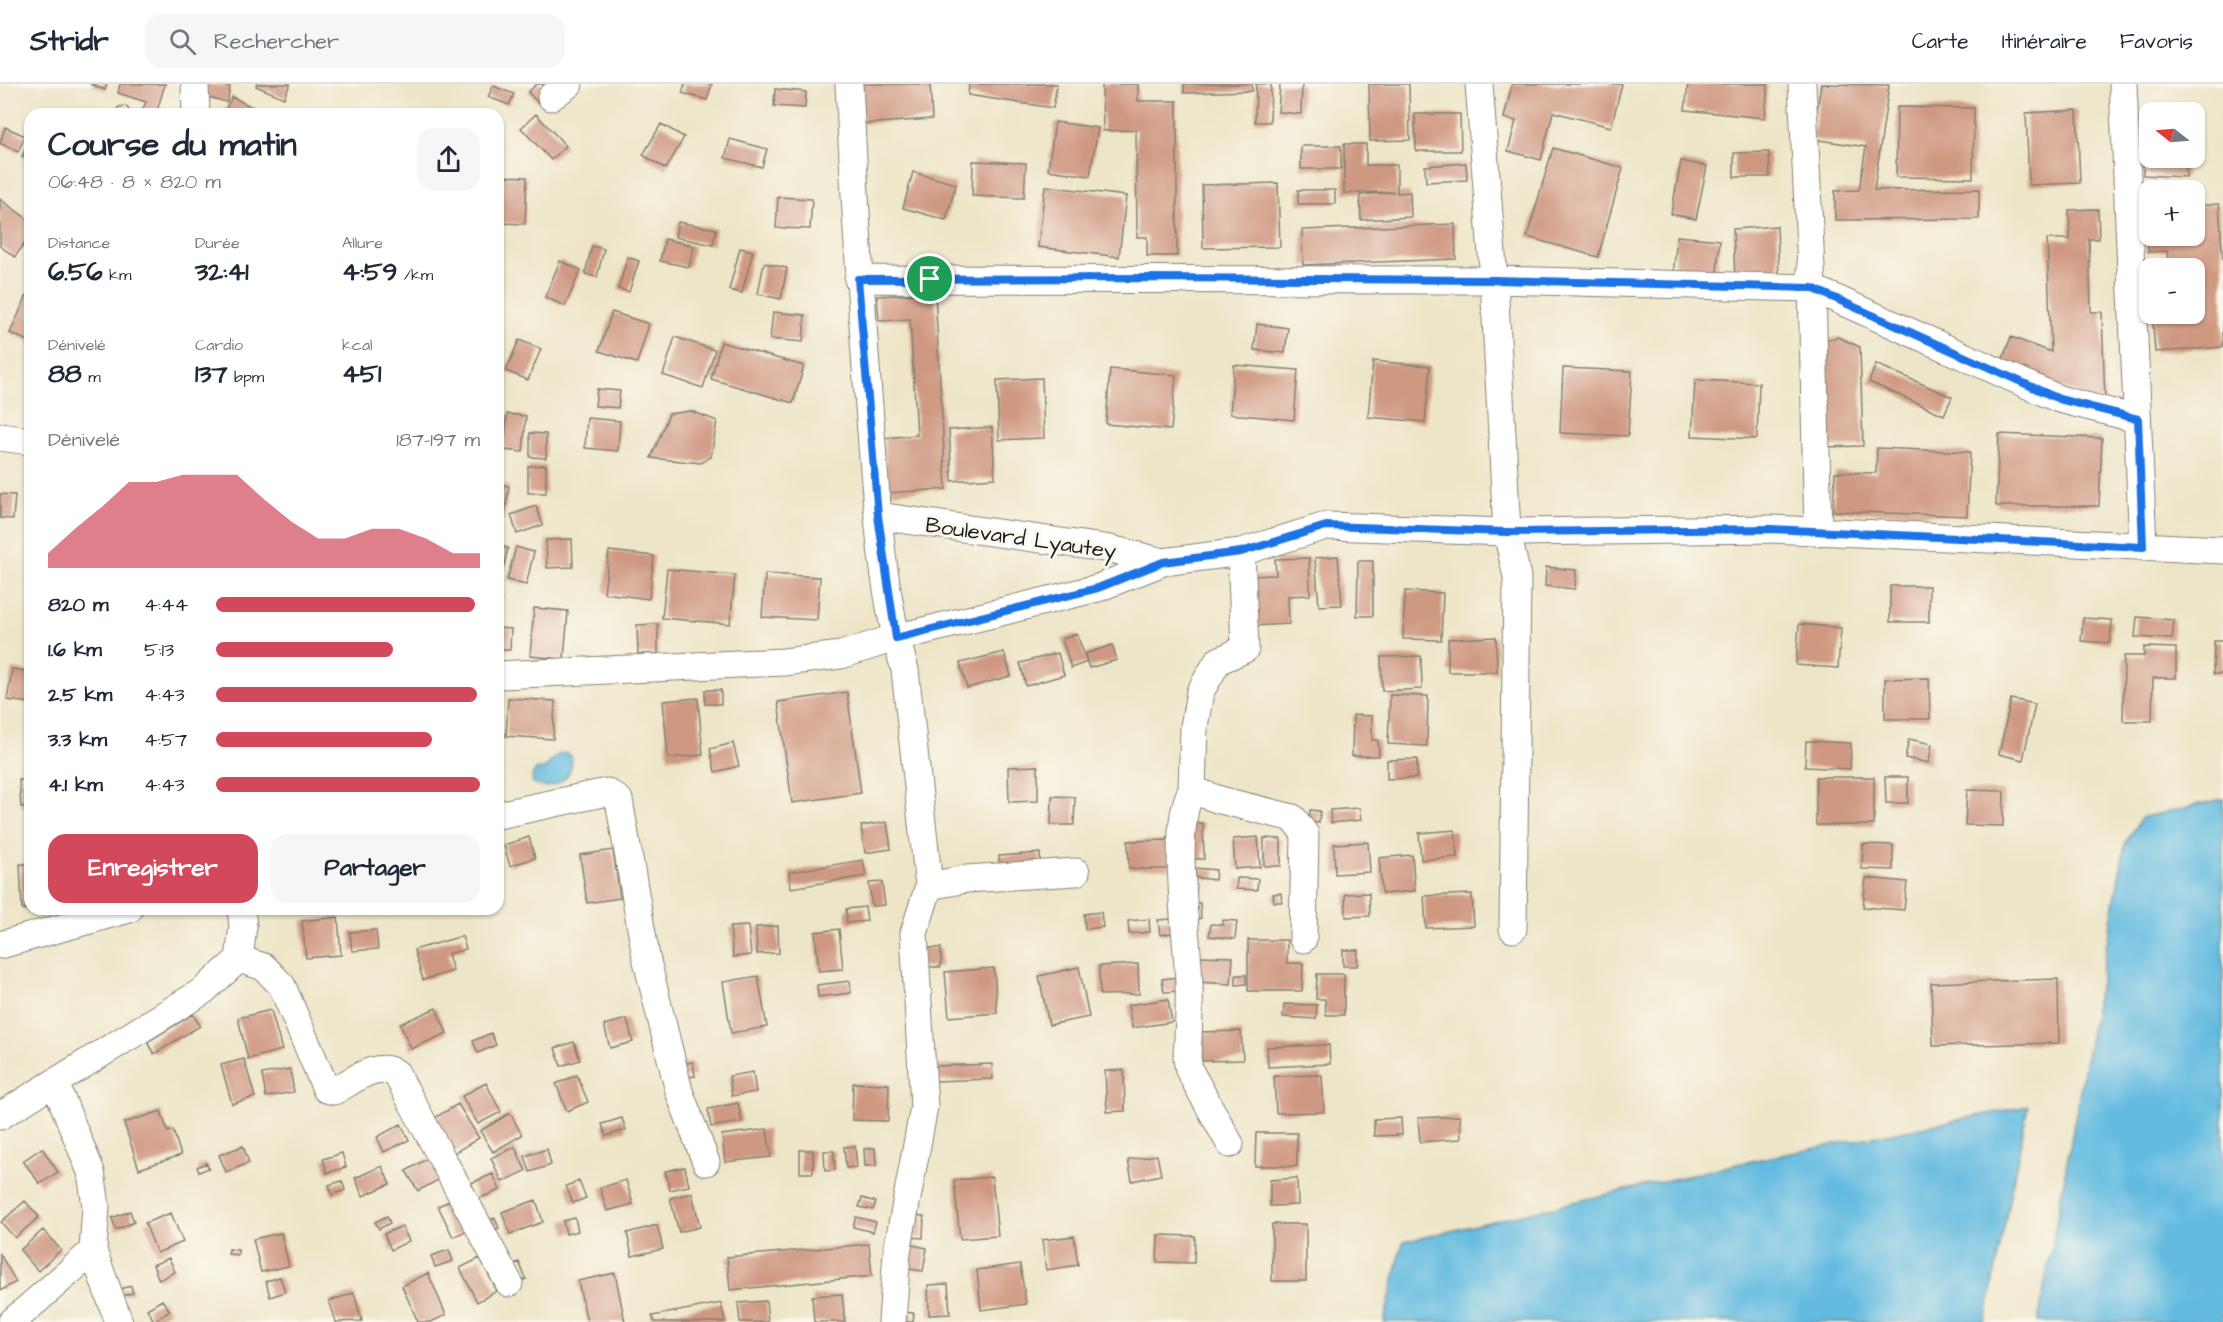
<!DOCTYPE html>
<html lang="fr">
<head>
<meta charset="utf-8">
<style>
	:root { --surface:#fff; --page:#f6f6f7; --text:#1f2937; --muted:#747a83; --line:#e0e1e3; --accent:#d1495b }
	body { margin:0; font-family:"Architects Daughter",sans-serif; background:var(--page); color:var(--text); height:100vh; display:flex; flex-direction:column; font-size:22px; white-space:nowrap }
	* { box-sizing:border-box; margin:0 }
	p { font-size:20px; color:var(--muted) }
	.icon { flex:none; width:33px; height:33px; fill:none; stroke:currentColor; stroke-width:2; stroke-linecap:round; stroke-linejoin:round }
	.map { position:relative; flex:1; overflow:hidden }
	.sheet { position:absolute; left:24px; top:24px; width:480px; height:807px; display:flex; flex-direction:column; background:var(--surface); border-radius:18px; box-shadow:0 2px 4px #0004 }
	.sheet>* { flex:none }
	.needle { width:39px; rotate:287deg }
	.controls { position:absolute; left:2139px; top:18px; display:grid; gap:12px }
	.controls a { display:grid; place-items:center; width:66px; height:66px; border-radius:12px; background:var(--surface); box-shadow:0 2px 4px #0004; font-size:30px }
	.pin { position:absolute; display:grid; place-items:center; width:51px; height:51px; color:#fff; margin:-26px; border:3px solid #fff; border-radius:50%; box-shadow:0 2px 6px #0007 }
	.round { display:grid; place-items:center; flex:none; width:63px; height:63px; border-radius:18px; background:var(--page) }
	.summary { display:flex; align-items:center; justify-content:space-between; height:102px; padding:0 24px }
	h1 { font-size:33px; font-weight:700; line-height:45px }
	.stats { display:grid; grid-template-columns:repeat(3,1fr); gap:9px; height:102px; padding:6px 24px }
	.stats div { display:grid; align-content:center }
	.stats b { font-size:26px; font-weight:700 }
	.stats small { font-size:16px; font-weight:400 }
	.stats p { font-size:16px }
	.chart { height:168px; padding:12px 24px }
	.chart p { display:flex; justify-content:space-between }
	.chart svg { width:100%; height:108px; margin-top:6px; fill:var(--accent); opacity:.7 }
	.action { display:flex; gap:12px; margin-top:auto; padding:12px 24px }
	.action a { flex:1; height:69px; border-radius:18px; background:var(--accent); color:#fff; font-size:24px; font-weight:700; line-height:69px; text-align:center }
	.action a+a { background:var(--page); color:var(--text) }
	ul { padding:0 24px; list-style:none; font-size:20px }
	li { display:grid; grid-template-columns:96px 72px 1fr; align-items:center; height:45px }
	li i { height:15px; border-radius:8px; background:var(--accent) }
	header { display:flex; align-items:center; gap:36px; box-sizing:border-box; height:84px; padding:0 30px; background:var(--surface); border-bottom:2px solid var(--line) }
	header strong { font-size:28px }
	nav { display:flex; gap:33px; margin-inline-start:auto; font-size:21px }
	.search { width:420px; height:54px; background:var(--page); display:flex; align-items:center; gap:15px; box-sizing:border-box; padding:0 21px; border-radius:18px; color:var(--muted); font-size:22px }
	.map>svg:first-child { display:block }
	.water { fill:#63bbe0; stroke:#406c7e; stroke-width:1.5 }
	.building { fill:#cf9881 }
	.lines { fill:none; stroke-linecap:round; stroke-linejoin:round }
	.minor-casing { stroke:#858072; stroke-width:29 }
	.minor { stroke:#fff; stroke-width:27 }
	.route-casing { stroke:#fff; stroke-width:12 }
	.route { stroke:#1a73e8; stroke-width:8 }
	.labels { text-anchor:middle; stroke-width:6; stroke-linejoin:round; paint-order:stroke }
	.street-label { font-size:22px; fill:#1c1c1c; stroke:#fbf7ec }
</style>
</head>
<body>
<header>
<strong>Stridr</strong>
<div class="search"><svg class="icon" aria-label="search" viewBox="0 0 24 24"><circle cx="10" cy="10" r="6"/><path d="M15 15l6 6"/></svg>Rechercher</div>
<nav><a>Carte</a><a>Itinéraire</a><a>Favoris</a></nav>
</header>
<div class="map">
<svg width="2223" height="1238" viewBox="0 0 2223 1238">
	<rect width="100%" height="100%" fill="#fbf7ec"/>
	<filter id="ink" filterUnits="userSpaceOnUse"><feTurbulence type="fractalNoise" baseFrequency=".0167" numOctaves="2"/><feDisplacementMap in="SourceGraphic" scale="12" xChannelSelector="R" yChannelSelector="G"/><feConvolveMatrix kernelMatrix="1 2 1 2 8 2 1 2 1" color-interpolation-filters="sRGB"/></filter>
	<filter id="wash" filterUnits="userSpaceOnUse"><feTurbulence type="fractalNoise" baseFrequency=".008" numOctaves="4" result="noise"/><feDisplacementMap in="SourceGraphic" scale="24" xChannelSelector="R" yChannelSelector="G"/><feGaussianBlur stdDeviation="1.35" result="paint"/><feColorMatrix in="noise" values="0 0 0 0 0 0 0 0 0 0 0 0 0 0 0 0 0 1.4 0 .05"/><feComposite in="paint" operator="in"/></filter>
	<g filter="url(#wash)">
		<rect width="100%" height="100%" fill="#eee5c8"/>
		<path class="water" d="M565,669L571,672C576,692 551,711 533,699L532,692L536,686L544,685L558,671Z
			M2223,715V1238H2038L2125,760L2141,734Z
			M2028,1022L1985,1238H1384L1403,1158L1746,1078Z"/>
		<g id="blocks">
			<path class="building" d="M90,0H107L105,6Z
				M120,0H165L156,30L142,27L146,18L118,9Z
				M202,0L230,3L227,18L199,11Z
				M257,0H290L284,14L256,2Z
				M537,0H547L551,5L537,18L528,8Z
				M685,0H712L707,16L682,9Z
				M860,0H930L932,35L863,40Z
				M969,0H1057L1053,24L968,11Z
				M1102,0H1138V17H1177V172H1147V153H1137L1136,46L1103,47Z
				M1184,0H1252V7L1184,9Z
				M1256,0H1271L1270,38H1255Z
				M1280,0H1302L1301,30L1278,28Z
				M1369,0H1409L1410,56L1370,57Z
				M1512,0H1622L1611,43L1553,28L1541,76L1508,67L1516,37L1504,34Z
				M1688,0H1768L1765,34L1685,26Z
				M1821,0L1889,1L1874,106L1979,105V135L1835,136V107L1859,106L1866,63L1813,55Z
				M493,2L514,10L509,21L488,13Z
				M775,5L806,8L805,24L774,22Z
				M232,13L260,27L258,30H223Z
				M126,22L132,30H113L119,23Z
				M1897,23L1974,24L1973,94L1896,93Z
				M2077,26L2080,99L2029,101L2026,29Z
				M2145,28H2150V74H2186V93L2143,91Z
				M536,30L566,62L551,76L521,44Z
				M1415,30H1460L1461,67H1416Z
				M1055,38L1098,44L1090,92L1048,86Z
				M661,40L684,53L666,85L643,71Z
				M5,43L25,52L18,68L0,59Z
				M730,55L767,65L762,83L725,74Z
				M30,56V75L22,72Z
				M1344,60H1366V81H1397V109L1410,108L1411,133L1361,136L1360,111L1394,108L1344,109Z
				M1301,62H1341V85H1301Z
				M1553,64L1623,84L1598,173L1527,153Z
				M1769,68L1770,93H1734V69Z
				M973,77L1026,79L1024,114L972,112Z
				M1681,77L1707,82L1696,135L1671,130Z
				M1466,79L1467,96L1426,98L1425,82Z
				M913,88L956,100L946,136L903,124Z
				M498,92L527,93L525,140L498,139Z
				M1278,99L1280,163L1203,164L1202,101Z
				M1045,102L1126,112L1119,173L1038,163Z
				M1298,106H1335V120H1298Z
				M778,113L812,115L810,145L776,144Z
				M0,115L30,137V152L15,173L0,162Z
				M2219,120L2223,179V263L2155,268L2152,230H2194V184H2168L2167,167L2148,168L2145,126L2150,125V152H2194V122Z
				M2098,125L2099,155H2089L2091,228H2102L2105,318L1999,285L2011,253L2051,268L2047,155H2070L2069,126Z
				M678,138L716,145L713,161L675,153Z
				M1455,140L1456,175L1303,181L1302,146Z
				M1777,142L1779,193L1735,195L1733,145Z
				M1677,152L1720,156L1716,198L1673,193Z
				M665,155L694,162L689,183L660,177Z
				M592,162L604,165L597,193L585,190Z
				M740,164L753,167L742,209L729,206Z
				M628,173L639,177L629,208L618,205Z
				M560,177L581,186L565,222L545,213Z
				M764,179L787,184L781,215L758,210Z
				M935,209L946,405L887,409L884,354L917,351L910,235L879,237L877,212Z
				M27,211L30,213V265L28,257L10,249Z
				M612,228L649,240L637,279L599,267Z
				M773,228L805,231L803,258L770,255Z
				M1257,240L1288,244L1285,269L1254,266Z
				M675,253L715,266L703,304L663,291Z
				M1838,253L1860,263L1863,362L1823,363L1826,256Z
				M519,256L541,265L528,296L506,287Z
				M721,258L804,282L793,319L711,295Z
				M1373,277L1430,282L1425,338L1368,333Z
				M1876,280L1952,313L1944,331L1869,298Z
				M1234,281L1298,286L1294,336L1230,330Z
				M1563,284L1632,287L1628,352L1560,349Z
				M1110,285L1176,291L1171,346L1106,340Z
				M1042,294L1044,354L999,356L997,296Z
				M1695,296L1759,299L1757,355L1692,352Z
				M597,305L620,307L618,324L595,322Z
				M691,327L717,337L711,373L701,379L651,374L669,330Z
				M507,330L526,332L523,368L504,366Z
				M587,334L620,337L618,367L585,364Z
				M992,343L995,394L952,397L949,346Z
				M530,349L546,350V374L530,373Z
				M1999,350L2102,354L2099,422H1996Z
				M1877,364L1970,368L1967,432L1833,427L1835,388L1876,389Z
				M546,381V409H528V382Z
				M498,400L509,402L504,436L498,435Z
				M0,410L15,411L13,435L0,434Z
				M536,422L543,441L517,450L511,431Z
				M572,455L573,483L547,484L546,456Z
				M498,462L508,464L502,490L498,489Z
				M516,463L534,468L526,501L507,496Z
				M609,467L654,472L649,515L604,509Z
				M1338,472L1342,521L1319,522L1315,474Z
				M1309,474L1310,511L1288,512L1289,540L1251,542L1249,492L1276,491L1275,475Z
				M1358,477H1373V532H1357Z
				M1546,483L1576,486L1575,505L1545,502Z
				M667,485L735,491L730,540L662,534Z
				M765,490L820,493L817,536L762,533Z
				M1890,502H1929V538H1890Z
				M1405,507L1443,509L1441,556L1403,555Z
				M498,514L501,515L500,531H498Z
				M534,524L568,527L564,575L530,572Z
				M2137,533L2174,536L2172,555L2135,553Z
				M2083,534L2112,536L2110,559L2081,557Z
				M658,540V570H638L637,541Z
				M1799,540L1841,544L1838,584L1796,581Z
				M498,544L511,545L510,566H498Z
				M1077,550L1087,578L1071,584L1062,555Z
				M1496,553L1497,588H1448V555Z
				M2214,557H2223V590H2213Z
				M1112,561L1117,576L1089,584L1085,570Z
				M2144,563L2176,564V594H2153L2152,637H2123L2124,572H2144Z
				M1004,568L1011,592L967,604L960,579Z
				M1058,569L1064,591L1026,602L1020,579Z
				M1421,572L1422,605L1382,607L1381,573Z
				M12,585L30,588V619L7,616Z
				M1929,594L1930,635H1885V595Z
				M705,606H721V620H705Z
				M847,608L861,709L792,719L778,618Z
				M1390,611L1428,612L1427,662L1388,660Z
				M508,614L555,617L553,655L506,652Z
				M698,614L703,671L668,674L663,617Z
				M2011,615L2035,620L2023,676L1999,670Z
				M1353,631L1372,632V656H1378L1379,672H1352Z
				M1909,655L1932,660L1929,679L1905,674Z
				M1806,657L1851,659L1850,685L1805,683Z
				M733,659L739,682L715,688L710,665Z
				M1417,675V694L1387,695V676Z
				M1038,682V717L1009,718L1008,683Z
				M1816,693H1874V741H1816Z
				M1885,693H1908V719H1886Z
				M19,696H30V722L21,723Z
				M1967,706L2004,707L2003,742L1965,741Z
				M1052,712L1075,713L1074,741H1051Z
				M1359,724L1361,736L1331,739L1330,726Z
				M1310,726L1320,727L1319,739L1309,738Z
				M887,738L891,765L865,769L861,742Z
				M1203,739L1204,775H1190L1188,740Z
				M1455,746L1457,773L1421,776L1419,749Z
				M529,753L535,774L510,782L504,761Z
				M1258,753L1260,783L1235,785L1233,755Z
				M1264,754L1281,755V782H1264Z
				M1169,756L1170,785H1129L1128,757Z
				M1368,758L1370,788L1335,790L1334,760Z
				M1863,760L1893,761V786L1862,785Z
				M613,766L620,814L587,819L580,771Z
				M1040,769L1041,788L1001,791L999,772Z
				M1412,771L1415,807L1382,810L1379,774Z
				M863,776L866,792L791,804L789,788Z
				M20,780H30V825H22Z
				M1195,784L1216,786L1215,796L1193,793Z
				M1237,794L1258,795L1257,806L1236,805Z
				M1866,794L1907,798L1904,826L1863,823Z
				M882,798L885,821L872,822L869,799Z
				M1281,809L1282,818H1274L1273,810Z
				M1369,809L1370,832L1346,833L1345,810Z
				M1472,810L1474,842L1426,844L1424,812Z
				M1191,819H1200L1201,834L1192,835Z
				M865,823L867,837L847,839L846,825Z
				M1101,828L1103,843L1085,845L1084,830Z
				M338,833L341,871L306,874L302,837Z
				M1149,835L1150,848L1129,850L1128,837Z
				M1171,835L1172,849L1160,851L1158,836Z
				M1223,836L1237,837L1235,855L1209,852L1211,840L1223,841Z
				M748,842L751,871L733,873L730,843Z
				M778,842L779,869L757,870L756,843Z
				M839,845L843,885L819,887L815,848Z
				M376,846L378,865L352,867L350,848Z
				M462,852L466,865L448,870L453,887L423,896L414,866Z
				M1248,856H1287V879H1303L1302,907H1248Z
				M921,864H941V883H921Z
				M1343,866H1358L1357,882H1343Z
				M1198,872L1233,873L1231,900L1196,898Z
				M1138,880L1139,910L1100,911L1099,882Z
				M1079,883L1089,933L1049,941L1039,892Z
				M994,884L997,929L949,933L945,888Z
				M1317,890H1344V931H1326L1325,915H1316Z
				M1236,891H1246V900L1236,901Z
				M758,892L767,943L731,949L723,898Z
				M1179,893L1181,907L1164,908L1162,895Z
				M2058,895L2059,959L1933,962L1931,899Z
				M850,897L851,909L818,913L817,901Z
				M1168,915L1172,938L1132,944L1128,921Z
				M1284,920L1317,921L1316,935L1283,933Z
				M436,924L447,949L411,965L400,940Z
				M271,926L282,966L248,975L238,934Z
				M193,930L200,942L154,970L147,958Z
				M627,935L633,958L610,964L604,941Z
				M1241,947L1243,976L1200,977L1198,948Z
				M491,949L496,961L478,969L473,957Z
				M574,958L580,976L561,982L555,964Z
				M1329,961L1330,980L1268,983L1267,963Z
				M244,975L255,1013L232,1020L221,981Z
				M693,978L695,992L681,994L679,980Z
				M992,980L993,995L935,997V982Z
				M290,985L294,1008L266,1013L262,990Z
				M1124,986L1125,1027L1107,1028L1105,987Z
				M753,988L756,1008L732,1012L729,992Z
				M577,991L588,1018L567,1027L556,1000Z
				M1322,991L1324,1028L1276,1029L1274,992Z
				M486,999L501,1028L478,1040L462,1012Z
				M853,999L889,1000L888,1037L852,1036Z
				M738,1019L742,1038L711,1043L708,1025Z
				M458,1020L479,1054L446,1074L426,1039Z
				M161,1027L168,1048L173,1046L181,1071L139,1085L124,1039Z
				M510,1029L522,1051L493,1068L480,1047Z
				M1460,1032L1461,1055L1420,1058L1418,1034Z
				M622,1034L626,1046L606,1052L602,1040Z
				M1401,1034L1402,1051L1374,1052V1035Z
				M401,1040L409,1056L384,1068L377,1053Z
				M767,1045L771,1073L725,1078L722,1051Z
				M1256,1049H1297V1082H1255Z
				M243,1062L249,1079L226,1088L219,1071Z
				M855,1062L857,1083L846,1084L844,1063Z
				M515,1063L526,1087L502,1098L491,1074Z
				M42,1064L58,1088L40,1100L23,1077Z
				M875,1064L876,1082H865L864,1065Z
				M547,1065L551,1081L530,1088L525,1072Z
				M800,1066H813V1089H800Z
				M824,1067H834L835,1086L825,1087Z
				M342,1069L346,1083L327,1089L323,1075Z
				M1157,1071L1161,1091L1132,1097L1128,1076Z
				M428,1074L440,1095L418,1107L406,1087Z
				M206,1079L209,1084L199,1088L197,1083Z
				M382,1082L390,1100L363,1112L355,1094Z
				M685,1083L689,1102L670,1106L665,1087Z
				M493,1090L500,1106L478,1115L471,1099Z
				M992,1093L998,1152L960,1155L954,1096Z
				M1297,1094L1298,1121L1270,1122V1096Z
				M626,1096L633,1120L607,1127L600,1104Z
				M342,1097L345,1106L332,1111L329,1101Z
				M579,1097L586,1114L573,1119L566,1102Z
				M692,1109L700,1143L679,1148L670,1114Z
				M862,1114L876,1118L873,1126L859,1123Z
				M452,1116L466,1147L453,1153L438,1122Z
				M536,1116L543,1138L510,1150L502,1128Z
				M25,1117L39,1133L15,1154L1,1138Z
				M130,1127L134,1138L116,1146L112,1134Z
				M171,1129L183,1158L157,1169L145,1139Z
				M909,1131L924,1132L923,1154L908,1153Z
				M387,1132L390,1139L379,1145L375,1138Z
				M856,1133L876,1138L873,1148L853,1143Z
				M495,1134L499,1144L487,1149L483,1138Z
				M575,1134L578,1147L566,1150L563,1137Z
				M1272,1140H1306V1197H1272Z
				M657,1141L663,1165L632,1172L627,1149Z
				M402,1142L409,1157L391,1166L384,1150Z
				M43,1146L61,1166L38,1187L20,1166Z
				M281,1149L289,1182L261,1188L253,1155Z
				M1158,1151L1195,1152L1194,1179L1157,1178Z
				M1074,1152L1078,1181L1046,1186L1042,1156Z
				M869,1160L872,1192L730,1206L727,1173Z
				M907,1160L927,1164L923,1187L902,1184Z
				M229,1165L238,1166V1171L228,1170Z
				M449,1166L453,1177L435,1183L431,1172Z
				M0,1170L16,1198L0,1207Z
				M169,1174L175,1188L159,1196L153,1181Z
				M480,1174L497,1207L477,1218L460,1184Z
				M519,1178L526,1195L514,1200L507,1183Z
				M1020,1180L1026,1220L981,1226L977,1186Z
				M428,1189L446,1231L431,1238H418L402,1202Z
				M615,1189L625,1238H587L578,1197Z
				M280,1193L285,1208L270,1213L266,1197Z
				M948,1200L950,1230L929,1231L928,1201Z
				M131,1202L133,1209L122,1212L120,1205Z
				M354,1209L362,1237L336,1238L329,1217Z
				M842,1210L845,1238H814L812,1212Z
				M162,1216L170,1227L154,1237L147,1225Z
				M766,1217L768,1238H740L738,1219Z
				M721,1219L725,1238H654L652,1232Z
				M897,1228L914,1229L913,1238H896Z"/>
		</g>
	</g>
	<g filter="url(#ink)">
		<use href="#blocks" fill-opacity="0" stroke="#858072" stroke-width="1.5"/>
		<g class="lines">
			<defs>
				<path id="minor" d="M195,0L196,30
					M849,0C855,116 861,231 871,347C877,426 882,509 905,586L929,802
					M1479,0L1494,196L1507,448L1517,493L1513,845
					M1802,0L1812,204L1818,448
					M2123,0L2143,463
					M551,13L569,0
					M858,195L1494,196L1812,204L2059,315L2137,335
					M0,353L30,357
					M878,432L1111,465L1163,478
					M1241,468L1245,565L1218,577L1200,608L1194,643L1192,706L1220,716L1293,734L1305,750L1303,855
					M498,591L784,578L841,571L895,554L1098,504L1163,478L1241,468L1326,442L1507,448L1771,445L2223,466
					M1192,706C1170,743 1188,854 1189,901C1190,925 1188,950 1187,974L1189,986L1230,1060
					M498,731L607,708L619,716L646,873L679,1007L706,1078
					M0,861L129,825
					M239,875L264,883L282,902L326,1005L334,1007C353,997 376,977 396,989L509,1199
					M55,999L91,1088L96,1122L93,1167L119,1238
					M0,1032L203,907L239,875L243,842L241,825
					M12,1238L93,1167
					M892,1238L897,1168L924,1023L914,849L929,802L966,795L1076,788"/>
			</defs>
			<use href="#minor" class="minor-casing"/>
			<use href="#minor" class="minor"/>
		</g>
	</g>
	<g class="lines" filter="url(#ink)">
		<defs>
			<path id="route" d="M1146,194L1494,196L1812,204L2059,315L2138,335L2143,463L1771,445L1507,448L1326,442L1241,468L1163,478L1098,504L896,554L878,432L858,195Z"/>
		</defs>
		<use href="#route" class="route-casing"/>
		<use href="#route" class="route"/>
	</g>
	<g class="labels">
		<g class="street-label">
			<text transform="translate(1021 453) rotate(8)" y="8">Boulevard Lyautey</text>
		</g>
	</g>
</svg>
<div class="controls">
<a><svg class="needle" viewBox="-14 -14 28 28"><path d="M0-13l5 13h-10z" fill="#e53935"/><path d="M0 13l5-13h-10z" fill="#747a83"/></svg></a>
<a>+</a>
<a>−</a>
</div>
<div class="pin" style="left:930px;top:195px;background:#1e9e55"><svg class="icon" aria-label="arrive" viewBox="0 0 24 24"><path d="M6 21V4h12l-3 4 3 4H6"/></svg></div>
<section class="sheet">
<div class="summary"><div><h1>Course du matin</h1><p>06:48 · 8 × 820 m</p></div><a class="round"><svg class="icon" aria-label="share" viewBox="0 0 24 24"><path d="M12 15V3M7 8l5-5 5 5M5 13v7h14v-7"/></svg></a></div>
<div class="stats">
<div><p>Distance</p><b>6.56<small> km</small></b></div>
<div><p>Durée</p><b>32:41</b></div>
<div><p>Allure</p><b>4:59<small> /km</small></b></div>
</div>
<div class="stats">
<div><p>Dénivelé</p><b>88<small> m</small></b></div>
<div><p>Cardio</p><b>137<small> bpm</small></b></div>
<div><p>kcal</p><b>451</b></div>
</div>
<div class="chart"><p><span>Dénivelé</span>187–197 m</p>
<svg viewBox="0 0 160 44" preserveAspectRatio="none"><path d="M0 44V38L10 28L20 19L30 9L40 9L50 6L60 6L70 6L80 16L90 25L100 32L110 32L120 28L130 28L140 32L150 38L160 38V44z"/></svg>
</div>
<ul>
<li><b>820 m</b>4:44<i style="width:98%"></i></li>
<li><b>1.6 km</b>5:13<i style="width:67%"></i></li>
<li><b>2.5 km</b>4:43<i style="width:99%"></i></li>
<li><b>3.3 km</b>4:57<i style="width:82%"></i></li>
<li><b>4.1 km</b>4:43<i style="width:100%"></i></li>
</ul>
<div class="action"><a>Enregistrer</a><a>Partager</a></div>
</section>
</div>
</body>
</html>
